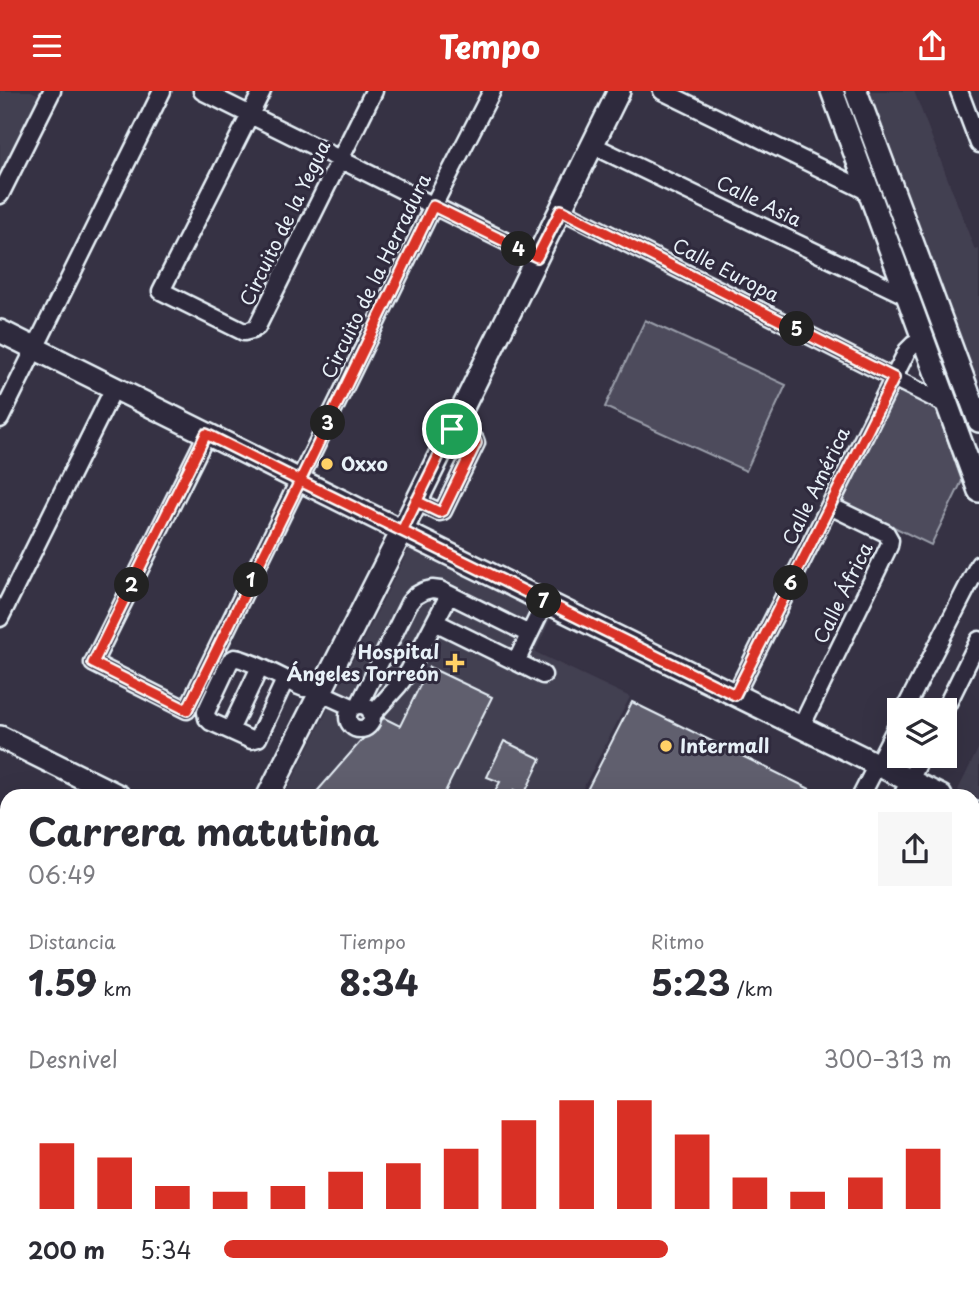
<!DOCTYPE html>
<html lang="es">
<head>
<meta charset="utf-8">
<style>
	:root { --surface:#fff; --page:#f7f7f7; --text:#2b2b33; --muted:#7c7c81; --accent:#d93025 }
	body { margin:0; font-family:"Playpen Sans",sans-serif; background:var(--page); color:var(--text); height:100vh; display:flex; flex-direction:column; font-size:26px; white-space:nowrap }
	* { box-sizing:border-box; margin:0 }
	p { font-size:23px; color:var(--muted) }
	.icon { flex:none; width:38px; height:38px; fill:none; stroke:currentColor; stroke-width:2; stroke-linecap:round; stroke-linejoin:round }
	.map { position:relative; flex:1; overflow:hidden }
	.drawer { position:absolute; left:0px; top:698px; width:980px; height:502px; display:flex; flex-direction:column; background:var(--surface); border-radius:21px 21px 0 0; box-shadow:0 7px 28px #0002 }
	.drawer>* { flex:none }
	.buttons { position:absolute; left:887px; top:607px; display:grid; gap:14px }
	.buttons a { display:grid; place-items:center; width:70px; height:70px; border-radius:0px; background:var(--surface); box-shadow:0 7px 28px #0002; font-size:35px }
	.pin { position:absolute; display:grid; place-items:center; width:60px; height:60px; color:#fff; margin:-30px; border:4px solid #fff; border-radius:50%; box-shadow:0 2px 7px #0007 }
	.km { position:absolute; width:35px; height:35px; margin:-18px; border-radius:50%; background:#222; color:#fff; font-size:19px; line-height:35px; text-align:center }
	.round { display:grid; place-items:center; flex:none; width:74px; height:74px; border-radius:0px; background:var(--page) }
	.headline { display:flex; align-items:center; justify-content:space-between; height:119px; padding:0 28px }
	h1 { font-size:38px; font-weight:700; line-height:52px }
	.stats { display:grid; grid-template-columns:repeat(3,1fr); gap:10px; height:119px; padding:7px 28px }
	.stats div { display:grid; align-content:center }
	.stats b { font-size:35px; font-weight:700 }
	.stats small { font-size:19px; font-weight:400 }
	.stats p { font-size:19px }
	.chart { height:196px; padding:14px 28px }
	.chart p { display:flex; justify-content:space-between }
	.chart svg { width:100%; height:126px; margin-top:7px; stroke:var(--accent); stroke-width:6 }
	ul { padding:0 28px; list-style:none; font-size:23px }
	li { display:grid; grid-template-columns:112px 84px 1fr; align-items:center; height:52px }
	li i { height:18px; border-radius:9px; background:var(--accent) }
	header { display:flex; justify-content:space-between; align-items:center; height:91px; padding:0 28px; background:var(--accent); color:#fff; font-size:32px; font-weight:700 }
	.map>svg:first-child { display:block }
	.built { fill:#433f51 }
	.green { fill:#4d4b5c; stroke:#9a9eaa; stroke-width:2 }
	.building { fill:#605e6e; stroke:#e8f1f8; stroke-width:2 }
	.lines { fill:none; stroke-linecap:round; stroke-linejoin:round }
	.minor-casing { stroke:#e8f1f8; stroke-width:21 }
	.major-casing { stroke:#e8f1f8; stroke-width:26 }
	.minor { stroke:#2f2a3d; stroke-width:16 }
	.major { stroke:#2f2a3d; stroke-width:21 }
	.route-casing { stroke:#fff; stroke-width:14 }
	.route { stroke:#d93025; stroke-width:9 }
	.poi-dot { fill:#ffd166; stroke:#2f2a3d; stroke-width:2.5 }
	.labels { text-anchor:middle; stroke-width:6; stroke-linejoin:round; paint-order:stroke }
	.street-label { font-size:19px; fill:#e8f1f8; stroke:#2f2a3d }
	.poi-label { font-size:19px; font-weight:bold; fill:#e8f1f8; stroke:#2f2a3d; text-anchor:start }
</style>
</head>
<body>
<header><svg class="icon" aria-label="menu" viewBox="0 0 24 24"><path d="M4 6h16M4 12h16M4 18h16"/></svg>Tempo<svg class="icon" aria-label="share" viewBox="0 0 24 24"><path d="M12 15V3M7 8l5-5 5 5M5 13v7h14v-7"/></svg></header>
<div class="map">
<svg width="979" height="1199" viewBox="0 0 979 1199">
	<rect width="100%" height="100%" fill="#363244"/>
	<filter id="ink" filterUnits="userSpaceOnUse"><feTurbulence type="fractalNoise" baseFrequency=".0143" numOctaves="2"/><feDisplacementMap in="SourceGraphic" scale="14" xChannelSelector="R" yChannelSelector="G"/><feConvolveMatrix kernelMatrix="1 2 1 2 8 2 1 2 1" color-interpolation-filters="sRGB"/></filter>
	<g filter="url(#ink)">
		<path class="built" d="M0,0H31L39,4L0,83Z
			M869,0H914L975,159L979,158V305Z
			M411,454L553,523L535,561L630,606L579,705H284Z
			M979,656V709L958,699Z
			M979,928V1118L973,1115V940Z
			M7,1015V1194H738L735,1199H8L0,1192V1017Z"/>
		<path class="green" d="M645,229L786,294L746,380L605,316Z
			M898,296L935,314L962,390L931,454L842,411Z
			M414,1194H571L582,1199H411Z"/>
		<path class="building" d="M429,576L492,606L443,705H313L375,634L384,627L400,635Z
			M632,611L824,705H584Z
			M504,650L541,668L524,704L514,699L515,705H492L500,691L487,686Z"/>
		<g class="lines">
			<defs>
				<path id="minor" d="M202,0L537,166
					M262,0L161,200L244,241L252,239L257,236L374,0
					M662,0L869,101
					M959,0L979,53
					M592,54L907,205
					M0,104L52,0
					M561,119L947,314
					M0,328L162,0
					M207,343L93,572L187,619L433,115L492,0
					M416,410L439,421L443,420L476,352L475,349L452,338
					M0,527L114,297
					M435,531L543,584
					M516,571L545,511
					M285,589L258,647L251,649L211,631L207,627L206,621L230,570C232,569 233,568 235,567C243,566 289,590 299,595L304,597H310L352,616
					M735,604L907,260L913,254L923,249
					M348 626a12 12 0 1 1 24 0a12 12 0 1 1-24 0Z
					M359,614L409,512L415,505L424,500L432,498L440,499L529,543
					M904,620L979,473
					M944,620L979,549
					M372,624L398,595L409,580L449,504
					M801,636L889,455L890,449L886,442L830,415
					M230,639L260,576
					M861,705L900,629
					M902,705L922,665
					M973,829L979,832
					M0,847L7,840
					M0,902L7,909
					M0,985L7,984
					M0,1007L7,1005
					M22,1194L32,1199
					M80,1194L92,1199
					M151,1194L161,1199
					M277,1199L293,1194
					M382,1199L385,1194
					M753,1199L756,1194
					M847,1199L850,1194
					M933,1199L936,1194"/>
				<path id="major" d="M832,0L979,400
					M856,0L979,330
					M0,240L402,440L941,705
					M0,646L119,705
					M268,705L402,440L619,0
					M973,721L979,724
					M0,956L7,949
					M973,1130L979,1133"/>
			</defs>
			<use href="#minor" class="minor-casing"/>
			<use href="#major" class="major-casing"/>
			<use href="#minor" class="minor"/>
			<use href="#major" class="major"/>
		</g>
	</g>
	<g class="lines" filter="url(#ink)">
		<defs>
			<path id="route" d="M452,338L402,440L300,390L187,619L93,572L206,343L300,390L433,115L537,166L561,119L894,287L735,604L402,440L416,410L439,421L443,420L476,352L475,349L452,338"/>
		</defs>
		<use href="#route" class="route-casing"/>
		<use href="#route" class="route"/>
	</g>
	<g class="poi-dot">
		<circle cx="327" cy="373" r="7"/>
		<path d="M451.5 561.5h7v7h7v7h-7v7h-7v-7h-7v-7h7z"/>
		<circle cx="666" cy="655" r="7"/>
	</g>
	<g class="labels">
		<g class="street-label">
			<text transform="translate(759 110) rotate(26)" y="7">Calle Asia</text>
			<text transform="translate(285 132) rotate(-64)" y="7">Circuito de la Yegua</text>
			<text transform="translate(726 179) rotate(27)" y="7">Calle Europa</text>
			<text transform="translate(376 185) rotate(-64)" y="7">Circuito de la Herradura</text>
			<text transform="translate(816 395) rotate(-64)" y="7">Calle América</text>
			<text transform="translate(843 502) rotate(-64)" y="7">Calle África</text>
		</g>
		<g class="poi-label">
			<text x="341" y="380">Oxxo</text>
			<text x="439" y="568" text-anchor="end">Hospital<tspan x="439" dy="22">Ángeles Torreón</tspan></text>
			<text x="680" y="662">Intermall</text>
		</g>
	</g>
</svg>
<div class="buttons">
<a><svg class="icon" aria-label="layers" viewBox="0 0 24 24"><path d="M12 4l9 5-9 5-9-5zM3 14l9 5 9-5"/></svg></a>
</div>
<div class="pin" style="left:452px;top:338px;background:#1e9e55"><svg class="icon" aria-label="arrive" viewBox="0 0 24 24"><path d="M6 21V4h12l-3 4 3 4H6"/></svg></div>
<b class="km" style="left:251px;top:489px">1</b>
<b class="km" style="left:132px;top:494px">2</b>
<b class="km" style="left:328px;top:332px">3</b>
<b class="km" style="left:519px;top:158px">4</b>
<b class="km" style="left:797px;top:238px">5</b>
<b class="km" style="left:791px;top:492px">6</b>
<b class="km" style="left:544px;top:510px">7</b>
<section class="drawer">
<div class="headline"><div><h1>Carrera matutina</h1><p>06:49</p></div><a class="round"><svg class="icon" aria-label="share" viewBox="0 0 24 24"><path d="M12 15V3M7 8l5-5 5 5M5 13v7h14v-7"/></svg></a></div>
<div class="stats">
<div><p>Distancia</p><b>1.59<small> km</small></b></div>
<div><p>Tiempo</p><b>8:34</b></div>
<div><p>Ritmo</p><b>5:23<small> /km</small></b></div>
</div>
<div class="chart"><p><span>Desnivel</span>300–313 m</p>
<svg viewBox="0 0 160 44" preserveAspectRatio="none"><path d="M5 44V21M15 44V26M25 44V36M35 44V38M45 44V36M55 44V31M65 44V28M75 44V23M85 44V13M95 44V6M105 44V6M115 44V18M125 44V33M135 44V38M145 44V33M155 44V23"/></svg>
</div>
<ul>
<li><b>200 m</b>5:34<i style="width:61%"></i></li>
</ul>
</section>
</div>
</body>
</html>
